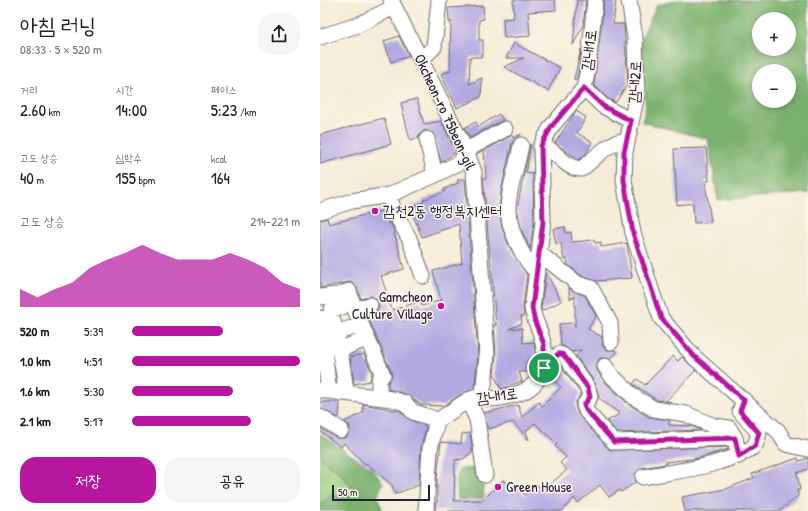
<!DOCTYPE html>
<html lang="ko">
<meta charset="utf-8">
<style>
body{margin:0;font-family:"Patrick Hand","Poor Story",sans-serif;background:#f6f6f6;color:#202124;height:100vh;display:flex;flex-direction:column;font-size:15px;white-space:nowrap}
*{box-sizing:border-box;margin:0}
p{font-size:13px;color:#757577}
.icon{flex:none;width:22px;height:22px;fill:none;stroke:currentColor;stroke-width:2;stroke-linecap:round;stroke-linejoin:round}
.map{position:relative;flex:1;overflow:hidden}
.side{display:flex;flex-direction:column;background:#fff;width:320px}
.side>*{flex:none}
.buttons{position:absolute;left:432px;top:12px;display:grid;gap:8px}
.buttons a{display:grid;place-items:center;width:44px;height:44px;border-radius:50%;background:#fff;box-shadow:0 2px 6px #0003;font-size:20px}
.scale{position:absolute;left:12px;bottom:10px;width:98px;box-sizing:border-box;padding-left:4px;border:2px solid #22223b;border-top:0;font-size:11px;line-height:14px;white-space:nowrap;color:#22223b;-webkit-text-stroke:3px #fbf7ec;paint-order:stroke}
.pin{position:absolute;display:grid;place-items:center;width:34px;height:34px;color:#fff;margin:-17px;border:2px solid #fff;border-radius:50%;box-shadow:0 1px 4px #0007}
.round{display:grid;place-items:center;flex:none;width:42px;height:42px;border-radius:16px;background:#f6f6f6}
.headline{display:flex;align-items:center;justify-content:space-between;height:68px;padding:0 20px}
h1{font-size:22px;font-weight:600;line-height:30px}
.metrics{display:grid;grid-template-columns:repeat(3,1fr);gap:6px;height:68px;padding:4px 20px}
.metrics div{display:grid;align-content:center}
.metrics b{font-size:17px;font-weight:600}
.metrics small{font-size:11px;font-weight:400}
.metrics p{font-size:11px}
.chart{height:112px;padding:8px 20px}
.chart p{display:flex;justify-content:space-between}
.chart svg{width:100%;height:72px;margin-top:4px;fill:#b5179e;opacity:.7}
.cta{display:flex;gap:8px;margin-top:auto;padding:8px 20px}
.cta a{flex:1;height:46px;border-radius:16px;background:#b5179e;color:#fff;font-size:16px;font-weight:600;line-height:46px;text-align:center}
.cta a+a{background:#f6f6f6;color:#202124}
ul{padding:0 20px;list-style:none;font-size:13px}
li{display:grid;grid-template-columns:64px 48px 1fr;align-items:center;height:30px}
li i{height:10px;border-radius:5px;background:#b5179e}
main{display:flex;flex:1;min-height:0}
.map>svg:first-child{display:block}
.green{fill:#99ce7e;stroke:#5e785c}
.forest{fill:#7ab16d;stroke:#4e6a54;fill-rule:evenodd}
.building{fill:#b2a9e1}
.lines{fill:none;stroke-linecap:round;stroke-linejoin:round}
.minor-casing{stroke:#6c6971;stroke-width:17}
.minor{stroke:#fff;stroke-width:15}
.route-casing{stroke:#fff;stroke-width:8}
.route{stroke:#b5179e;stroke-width:5}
.poi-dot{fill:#b5179e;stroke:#fbf7ec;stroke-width:1.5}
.labels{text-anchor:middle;stroke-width:3;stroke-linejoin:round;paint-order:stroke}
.street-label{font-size:15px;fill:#22223b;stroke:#fbf7ec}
.poi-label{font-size:15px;fill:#22223b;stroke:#fbf7ec;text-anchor:start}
</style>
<main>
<section class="side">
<div class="headline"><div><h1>아침 러닝</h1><p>08:33 · 5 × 520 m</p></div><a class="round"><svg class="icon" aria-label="share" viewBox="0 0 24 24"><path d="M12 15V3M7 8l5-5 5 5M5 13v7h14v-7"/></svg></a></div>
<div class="metrics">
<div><p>거리</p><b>2.60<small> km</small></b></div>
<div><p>시간</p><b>14:00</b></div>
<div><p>페이스</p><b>5:23<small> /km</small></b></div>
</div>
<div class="metrics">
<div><p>고도 상승</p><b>40<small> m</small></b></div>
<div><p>심박수</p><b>155<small> bpm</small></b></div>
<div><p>kcal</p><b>164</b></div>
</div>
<div class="chart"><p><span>고도 상승</span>214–221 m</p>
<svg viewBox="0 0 160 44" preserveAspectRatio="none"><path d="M0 44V33L10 38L20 33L30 29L40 20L50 15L60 11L70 6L80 11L90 15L100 15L110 15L120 11L130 15L140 20L150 29L160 33V44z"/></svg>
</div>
<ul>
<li><b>520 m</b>5:39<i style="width:54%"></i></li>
<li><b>1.0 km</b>4:51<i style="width:100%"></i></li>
<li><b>1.6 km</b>5:30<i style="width:60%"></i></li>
<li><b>2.1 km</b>5:17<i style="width:71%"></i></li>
</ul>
<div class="cta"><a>저장</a><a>공유</a></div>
</section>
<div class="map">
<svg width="488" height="511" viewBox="0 0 488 511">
<rect width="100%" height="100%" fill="#fbf7ec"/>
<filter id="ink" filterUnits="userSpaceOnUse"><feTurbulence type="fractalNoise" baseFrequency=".025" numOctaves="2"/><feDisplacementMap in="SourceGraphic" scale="8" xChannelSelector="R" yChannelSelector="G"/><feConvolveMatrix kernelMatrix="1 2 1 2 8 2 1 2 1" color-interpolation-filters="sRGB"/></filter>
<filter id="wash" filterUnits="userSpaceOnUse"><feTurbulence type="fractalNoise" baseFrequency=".012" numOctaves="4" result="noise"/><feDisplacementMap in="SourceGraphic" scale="16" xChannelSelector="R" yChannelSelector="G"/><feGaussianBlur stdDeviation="0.9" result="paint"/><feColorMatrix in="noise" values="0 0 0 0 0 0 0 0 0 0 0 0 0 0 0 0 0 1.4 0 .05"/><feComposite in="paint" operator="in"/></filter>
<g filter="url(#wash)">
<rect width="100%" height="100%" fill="#f4ecd6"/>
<path class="green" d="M0,458L21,474L37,493L22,498L11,494L0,505Z"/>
<path class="forest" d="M358,0H488V193L398,200L388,139L322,122L326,106L318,45L337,5ZM439,19H469V49H439ZM439,71H469V101H439Z
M0,434L52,469L63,483L57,497L63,511H0V505L11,494L22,498L37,493L21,474L0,458Z
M162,468L164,498L138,500L137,480L139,469Z"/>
<g id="blocks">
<path class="building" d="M193,0H235L236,10L208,12L210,36L184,38L183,19L194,18Z
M257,0H266L263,26L253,45Z
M284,0H296L293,24H304V26L308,83L296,102L288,99L274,85Z
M163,6L164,19L159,20V40H163V56L160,54L162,57H150L149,84L162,78L161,97L137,108L121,74L130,71L131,21L129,22L128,8Z
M79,36L89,56L71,62L64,41Z
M194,43L240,68L228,91L184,67L204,58H186Z
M261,49L259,68L257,80L254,79Z
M97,99L104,124L121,121L136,152L121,162L113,133L105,130L101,133L98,138L90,140L81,103Z
M256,111L266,117L257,133L272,142L266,154L259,160L235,143Z
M179,114L183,120L150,138L144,128L156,122L158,127Z
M64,118L71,144L0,164V135Z
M201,134L192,143L181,192L179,210L182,227L189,246L207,275L203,307L204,316H201L202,323L189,329L202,328L203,343L214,342L215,360L212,372H199L202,381L181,389L174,374L176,354L174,325H176L163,178H166L164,151L192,135L193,138Z
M210,144L211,145L206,173L213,174L214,222L210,249L202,231L197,209Z
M386,148L389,181H385L391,222L374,223L373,203L357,205L354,149Z
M138,179H145L158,355L155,383L154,389L143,393L123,406L101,405L88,395L68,389V383L72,376L71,371L47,315L57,311L59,306L56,299L51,296L41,299L37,288L30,282L0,288V220L7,218L9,224L64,210L68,223H70L73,228L84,269L61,276L71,307L73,310L100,301L102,306L121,300L113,271L142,263L139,224L102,237L90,208L104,202L103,200L125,191L124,189L138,183Z
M245,227L246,233L251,232L252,242L274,240L275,243L281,242V247L307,243L312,278L276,281L262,276L248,265L247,259L244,260L241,243L236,244L233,229Z
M226,272L241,301L222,311L221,308Z
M249,288L265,296L276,316L268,329L282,337L283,347L287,350H295L297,353L290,358H280L277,362V371L285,382L308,404L329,417L349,420V425L372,426L381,430L298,433L287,421L300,414L279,398L275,383L256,356L261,350L252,352L241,345L239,324L253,323L255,328V296L250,299Z
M44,354L52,373L50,381L34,384L30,357Z
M353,356L358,361L362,357L376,370L346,401L351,402L337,400L313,384L317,379L325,385Z
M243,370L260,392V395L255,404L258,414L290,450L408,447V449L379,458L346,462V464L321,468L315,474L316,482L301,492L300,490L289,497L280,485L258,503L254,498L242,511H115L116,502H117V478L121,442L141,444L142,434L150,433L153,451L143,459L135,460L134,501L163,500L183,480L193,489L196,487L205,495L216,484L223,490L247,470L240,463L246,457L235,446L237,444L215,423L206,431L209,440L193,422L168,429L164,413L198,405L202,417L219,402L222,406L241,387L233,380Z
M0,402H20L19,418L0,408Z
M43,404L80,411L90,420L106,426L101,447L99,485L75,494L72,485L46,463L45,464L24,443L21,447L0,431V428L17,438H26L30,430L29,425L24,422L43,413Z
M478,458L479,461L488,458V469L477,473L480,490H477L478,496L460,511H365L362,497L406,489L434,478L432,474Z"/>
</g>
</g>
<g filter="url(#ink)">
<use href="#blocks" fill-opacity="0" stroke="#6c6971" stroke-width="1"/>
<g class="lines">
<g class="minor-casing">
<path id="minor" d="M71,0L147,153L154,172L167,355L164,385L161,396
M309,0L315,38L317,94L305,152L304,180L313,233L332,292L341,318L374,357L458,431L466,444L488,449
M0,37L38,25L74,7
M101,60L114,47L119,0
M264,88L283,106L311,121
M107,139L115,175
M201,145C198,165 188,189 188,209C188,227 203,260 217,272
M221,146C237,149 244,169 261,169C274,160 290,139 307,141
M69,195L74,211L89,238L103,276
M0,211L32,201L69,195L115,175L139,163L152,147L185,129
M219,253L258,284L271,288L290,323L291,342
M18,295L22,307L12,309L11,312C17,339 24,366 26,393
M0,297L18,295L29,291L35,310
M50,305L35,310L63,375L59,379V397
M0,318L9,391
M15,333L41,325
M18,350L47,339
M285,366L291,375L314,397L334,409L366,414L394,426L409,428L415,438L419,456
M224,368L228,367L239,354L242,355L246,358L268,388L270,397L264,405L266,411L294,442L415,438
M0,390L72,399L85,403L93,412L112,418L116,423
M148,400L157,419L165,475
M0,417L21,430
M323,477C361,470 402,467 435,446L439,433L420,411L424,400
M106,511L110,448L117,421L148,400L161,396C172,401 182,398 194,395C218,389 229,368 223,343C221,331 214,321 212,308L223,222L221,146L231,127L264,88L268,69L275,0"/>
</g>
<use href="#minor" class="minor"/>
</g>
</g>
<g class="lines" filter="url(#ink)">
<g class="route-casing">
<path id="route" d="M264,88L283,106L311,121L304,152V180L313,233L341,318L374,356L424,400L420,411L439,433L435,446L419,456L415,438L294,442L266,410L264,405L270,397L268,388L246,358L242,354H238L228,367L224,368V344L215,322L212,308L223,222L221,146L231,127Z"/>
</g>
<use href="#route" class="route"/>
</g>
<g class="poi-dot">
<circle cx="55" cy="211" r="4"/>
<circle cx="121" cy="306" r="4"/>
<circle cx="178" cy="487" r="4"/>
</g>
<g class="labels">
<g class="street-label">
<text transform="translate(269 50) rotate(-83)" y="5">감내1로</text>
<text transform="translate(315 82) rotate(-87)" y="5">감내2로</text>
<text transform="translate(125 112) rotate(65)" y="5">Okcheon-ro 75beon-gil</text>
<text transform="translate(177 396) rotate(-8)" y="5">감내1로</text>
</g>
<g class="poi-label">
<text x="63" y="216">감천2동 행정복지센터</text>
<text x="113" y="302" text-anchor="end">Gamcheon<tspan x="113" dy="17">Culture Village</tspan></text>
<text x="186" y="492">Green House</text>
</g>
</g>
</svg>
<div class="buttons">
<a>+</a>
<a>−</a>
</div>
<div class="scale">50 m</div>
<div class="pin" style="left:224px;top:368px;background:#1e9e55"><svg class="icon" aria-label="arrive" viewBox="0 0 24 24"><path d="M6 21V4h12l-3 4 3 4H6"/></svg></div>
</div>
</main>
